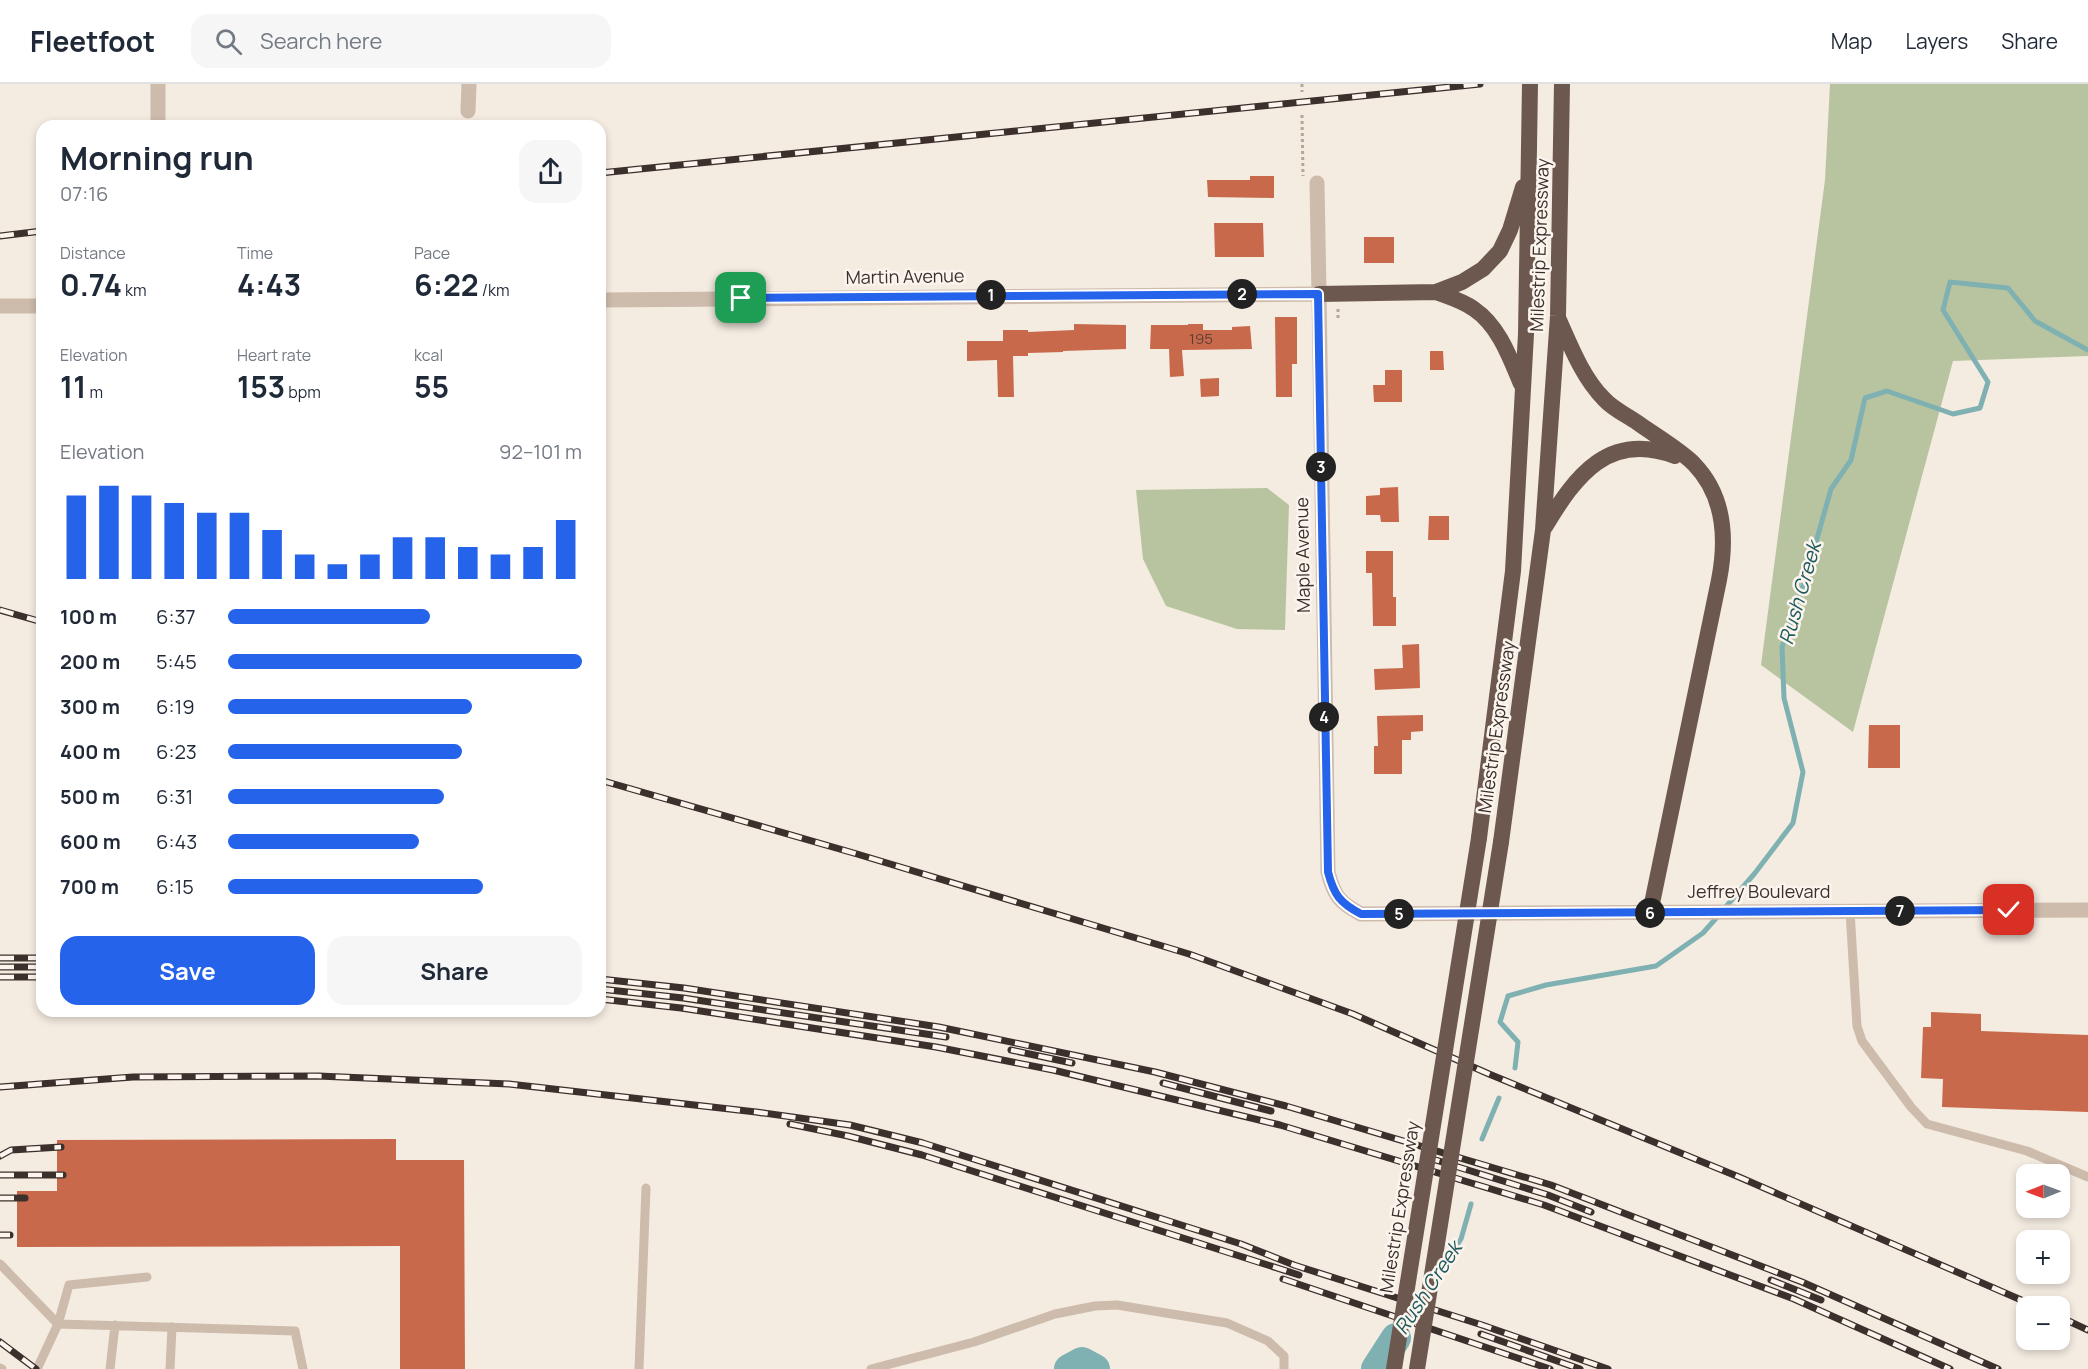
<!DOCTYPE html>
<meta charset="utf-8">
<style>
body{margin:0;font-family:Manrope,sans-serif;background:#f6f6f7;color:#1f2937;height:100vh;display:flex;flex-direction:column;font-size:22px;white-space:nowrap}
*{box-sizing:border-box;margin:0}
p{font-size:20px;color:#747a83}
.icon{flex:none;width:33px;height:33px;fill:none;stroke:currentColor;stroke-width:2;stroke-linecap:round;stroke-linejoin:round}
.map{position:relative;flex:1;overflow:hidden}
.sheet{position:absolute;left:36px;top:36px;width:570px;height:897px;display:flex;flex-direction:column;background:#fff;border-radius:18px;box-shadow:0 3px 9px #0003}
.sheet>*{flex:none}
.needle{width:39px;rotate:269deg}
.controls{position:absolute;left:2016px;top:1080px;display:grid;gap:12px}
.controls a{display:grid;place-items:center;width:54px;height:54px;border-radius:12px;background:#fff;box-shadow:0 3px 9px #0003;font-size:30px}
.pin{position:absolute;display:grid;place-items:center;width:51px;height:51px;color:#fff;margin:-26px;border-radius:12px;box-shadow:0 3px 9px #0006}
.km{position:absolute;width:30px;height:30px;margin:-15px;border-radius:50%;background:#222;color:#fff;font-size:16px;line-height:30px;text-align:center}
.round{display:grid;place-items:center;flex:none;width:63px;height:63px;border-radius:18px;background:#f6f6f7}
.overview{display:flex;align-items:center;justify-content:space-between;height:102px;padding:0 24px}
h1{font-size:33px;font-weight:700;line-height:45px}
.figures{display:grid;grid-template-columns:repeat(3,1fr);gap:9px;height:102px;padding:6px 24px}
.figures div{display:grid;align-content:center}
.figures b{font-size:30px;font-weight:700}
.figures small{font-size:16px;font-weight:400}
.figures p{font-size:16px}
.chart{height:168px;padding:12px 24px}
.chart p{display:flex;justify-content:space-between}
.chart svg{width:100%;height:108px;margin-top:6px;stroke:#2563eb;stroke-width:6}
.button{display:flex;gap:12px;margin-top:auto;padding:12px 24px}
.button a{flex:1;height:69px;border-radius:18px;background:#2563eb;color:#fff;font-size:24px;font-weight:700;line-height:69px;text-align:center}
.button a+a{background:#f6f6f7;color:#1f2937}
ul{padding:0 24px;list-style:none;font-size:20px}
li{display:grid;grid-template-columns:96px 72px 1fr;align-items:center;height:45px}
li i{height:15px;border-radius:8px;background:#2563eb}
header{display:flex;align-items:center;gap:36px;box-sizing:border-box;height:84px;padding:0 30px;background:#fff;border-bottom:2px solid #e0e1e3}
header strong{font-size:28px}
nav{display:flex;gap:33px;margin-inline-start:auto;font-size:21px}
.search{width:420px;height:54px;background:#f6f6f7;display:flex;align-items:center;gap:15px;box-sizing:border-box;padding:0 21px;border-radius:18px;color:#747a83;font-size:22px}
.map>svg:first-child{display:block}
.green{fill:#b8c4a0}
.lines{fill:none;stroke-linecap:round;stroke-linejoin:round}
.stream{stroke:#7fb0b2;stroke-width:5}
.river{stroke:#7fb0b2;stroke-width:30}
.building{fill:#c8694b}
.path{stroke:#b9a596;stroke-width:3;stroke-dasharray:3 3;stroke-linecap:butt}
.service{stroke:#cdbbac;stroke-width:9}
.minor{stroke:#cdbbac;stroke-width:15}
.tertiary{stroke:#cdbbac;stroke-width:15}
.trunk{stroke:#6c584f;stroke-width:16}
.rail-casing{stroke:#3b302b;stroke-width:7}
.rail{stroke:#fbf5ee;stroke-width:4.5;stroke-dasharray:14;stroke-linecap:butt}
.trunk-bridge{stroke:#6c584f;stroke-width:16}
.route-casing{stroke:#fff;stroke-width:12}
.route{stroke:#2563eb;stroke-width:8}
.labels{text-anchor:middle;stroke-width:5;stroke-linejoin:round;paint-order:stroke}
.number-label{font-size:15px;fill:#5e3e33}
.street-label{font-size:18px;fill:#3b302b;stroke:#fbf5ee}
.water-label{font-size:20px;font-style:italic;fill:#1f5a5e;stroke:#fbf5ee}
</style>
<header>
<strong>Fleetfoot</strong>
<div class="search"><svg class="icon" aria-label="search" viewBox="0 0 24 24"><circle cx="10" cy="10" r="6"/><path d="M15 15l6 6"/></svg>Search here</div>
<nav><a>Map</a><a>Layers</a><a>Share</a></nav>
</header>
<div class="map">
<svg width="2088" height="1285" viewBox="0 0 2088 1285">
<rect width="100%" height="100%" fill="#f4ebe1"/>
<path class="green" d="M1830,0H2088V272L1953,277L1853,648L1761,581L1825,96Z
M1267,404L1289,421L1285,546L1237,545L1166,522L1143,475L1136,406Z"/>
<g class="lines">
<path class="stream" d="M1724,825L1755,789L1793,739L1803,688L1784,614L1782,563L1807,490L1831,405L1851,376L1865,314L1887,307L1953,330L1980,324L1988,298L1943,226L1950,198L2008,204L2035,237L2088,266
M1515,984L1518,958L1500,938L1508,912L1546,901L1656,882L1703,849L1718,832
M1482,1055L1499,1014
M1438,1190L1461,1155L1471,1120
M1407,1238L1422,1216"/>
<path class="river" d="M1069,1285L1082,1278L1095,1285
M1376,1285L1396,1254"/>
</g>
<path class="building" d="M1250,92H1274V114L1208,113L1207,96H1250Z
M1214,139H1263L1264,173H1215Z
M1364,153H1394V179H1364Z
M1275,233H1297V280H1292V313H1276Z
M1074,240L1126,241V265L1063,267V268L1028,269V272H1013L1014,313H998L997,276L967,277V257H1003V246H1028V248L1074,246Z
M1188,240H1203V246H1232V243L1250,242L1252,265L1182,266L1184,292L1170,293L1169,265H1150L1151,241H1188Z
M1430,267H1443L1444,286H1430Z
M1385,286H1402V318H1374L1373,301H1385Z
M1219,294V312L1201,313L1200,295Z
M1398,403L1399,438H1381L1380,431H1366V412L1380,411V404Z
M1429,432H1449V456H1428Z
M1366,467H1393V513H1396V542H1373L1372,489H1366Z
M1419,560L1420,604L1375,606L1374,585L1403,584L1402,561Z
M1423,631V647L1411,648V656H1402V690H1374V662H1378L1377,632Z
M1869,641H1900V684H1868Z
M1931,928L1981,930V947L2088,951V1028L1942,1023L1943,995L1921,994L1923,943H1931Z
M396,1055V1076H464L465,1285H400V1162L17,1163V1107H57V1056Z"/>
<g class="lines">
<path class="path" d="M1302,0V8
M1302,31L1303,92
M1338,225V235"/>
<path class="service" d="M1850,827L1857,942L1862,957L1911,1023L1927,1040L2027,1067L2088,1093
M0,1180L58,1240L69,1201L147,1193
M0,1284L2,1285
M37,1285L58,1240L295,1247L303,1285
M110,1285L115,1241
M170,1285L172,1243
M639,1285L646,1104
M871,1285L974,1258L1055,1230L1095,1222L1117,1221L1227,1239L1268,1257L1284,1272V1285"/>
<path class="minor" d="M158,0V42
M468,27L469,0
M1317,99L1319,210"/>
<path class="tertiary" d="M600,216L1319,210L1328,788C1334,812 1340,819 1361,830L2088,826
M0,222H42"/>
<path class="trunk" d="M1436,208C1449,213 1463,217 1474,225C1499,242 1510,274 1521,300
M1319,210L1436,208L1462,198L1483,185L1500,167L1510,146L1523,103
M1559,236C1571,263 1583,294 1604,315C1614,326 1627,331 1638,339C1653,350 1682,367 1694,380C1725,412 1727,455 1719,496L1650,829
M1545,443C1576,391 1609,347 1675,372
M1479,754L1513,487L1526,250L1530,0
M1501,758L1543,446L1558,232L1562,0"/>
<g class="rail-casing">
<path id="rail" d="M600,89L1480,0
M0,152L42,147
M0,526L42,538
M600,696L857,770L1189,870L1353,930L1489,990L1739,1093L2035,1222
M0,874H42
M0,883H42
M0,893H42
M600,895L684,904L939,943L1155,988L1286,1022L1551,1101L1802,1198L1998,1285
M600,905L683,914L946,953
M600,915L681,924L936,963L1053,986L1280,1041L1544,1121L1794,1215L1950,1285
M1011,966L1072,979
M1163,999L1271,1027
M0,1003L133,993L318,992L509,1000L756,1028L850,1041L923,1059L1241,1160L1294,1181L1482,1241L1608,1285
M790,1040L848,1052L922,1071L1299,1191
M0,1072L11,1066L61,1063
M1426,1073L1548,1111L1591,1128
M0,1091H63
M0,1114H25
M0,1151H10
M1283,1195L1550,1285
M1771,1196L1821,1216
M2060,1233L2088,1246
M1481,1250L1580,1285
M0,1258L36,1285"/>
</g>
<use href="#rail" class="rail"/>
<path class="trunk-bridge" d="M1394,1285L1479,754
M1417,1285L1501,758"/>
</g>
<g class="lines">
<g class="route-casing">
<path id="route" d="M741,214L1318,210L1328,788C1334,811 1340,819 1361,830L2009,826"/>
</g>
<use href="#route" class="route"/>
</g>
<g class="labels">
<g class="number-label">
<text x="1201" y="260">195</text>
</g>
<g class="street-label">
<text transform="translate(1540 161) rotate(-88)" y="6">Milestrip Expressway</text>
<text transform="translate(905 193) rotate(-1)" y="6">Martin Avenue</text>
<text transform="translate(1303 471) rotate(-91)" y="6">Maple Avenue</text>
<text transform="translate(1497 643) rotate(-82)" y="6">Milestrip Expressway</text>
<text x="1759" y="814">Jeffrey Boulevard</text>
<text transform="translate(1400 1123) rotate(-81)" y="6">Milestrip Expressway</text>
</g>
<g class="water-label">
<text transform="translate(1800 509) rotate(-74)" y="7">Rush Creek</text>
<text transform="translate(1428 1204) rotate(-57)" y="7">Rush Creek</text>
</g>
</g>
</svg>
<div class="controls">
<a><svg class="needle" viewBox="-14 -14 28 28"><path d="M0-13l5 13h-10z" fill="#e53935"/><path d="M0 13l5-13h-10z" fill="#747a83"/></svg></a>
<a>+</a>
<a>−</a>
</div>
<div class="pin" style="left:741px;top:214px;background:#1e9e55"><svg class="icon" aria-label="arrive" viewBox="0 0 24 24"><path d="M6 21V4h12l-3 4 3 4H6"/></svg></div>
<div class="pin" style="left:2009px;top:826px;background:#d93025"><svg class="icon" aria-label="check" viewBox="0 0 24 24"><path d="M5 12l5 5 9-10"/></svg></div>
<b class="km" style="left:991px;top:211px">1</b>
<b class="km" style="left:1242px;top:210px">2</b>
<b class="km" style="left:1321px;top:383px">3</b>
<b class="km" style="left:1324px;top:633px">4</b>
<b class="km" style="left:1399px;top:830px">5</b>
<b class="km" style="left:1650px;top:829px">6</b>
<b class="km" style="left:1900px;top:827px">7</b>
<section class="sheet">
<div class="overview"><div><h1>Morning run</h1><p>07:16</p></div><a class="round"><svg class="icon" aria-label="share" viewBox="0 0 24 24"><path d="M12 15V3M7 8l5-5 5 5M5 13v7h14v-7"/></svg></a></div>
<div class="figures">
<div><p>Distance</p><b>0.74<small> km</small></b></div>
<div><p>Time</p><b>4:43</b></div>
<div><p>Pace</p><b>6:22<small> /km</small></b></div>
</div>
<div class="figures">
<div><p>Elevation</p><b>11<small> m</small></b></div>
<div><p>Heart rate</p><b>153<small> bpm</small></b></div>
<div><p>kcal</p><b>55</b></div>
</div>
<div class="chart"><p><span>Elevation</span>92–101 m</p>
<svg viewBox="0 0 160 44" preserveAspectRatio="none"><path d="M5 44V10M15 44V6M25 44V10M35 44V13M45 44V17M55 44V17M65 44V24M75 44V34M85 44V38M95 44V34M105 44V27M115 44V27M125 44V31M135 44V34M145 44V31M155 44V20"/></svg>
</div>
<ul>
<li><b>100 m</b>6:37<i style="width:57%"></i></li>
<li><b>200 m</b>5:45<i style="width:100%"></i></li>
<li><b>300 m</b>6:19<i style="width:69%"></i></li>
<li><b>400 m</b>6:23<i style="width:66%"></i></li>
<li><b>500 m</b>6:31<i style="width:61%"></i></li>
<li><b>600 m</b>6:43<i style="width:54%"></i></li>
<li><b>700 m</b>6:15<i style="width:72%"></i></li>
</ul>
<div class="button"><a>Save</a><a>Share</a></div>
</section>
</div>
